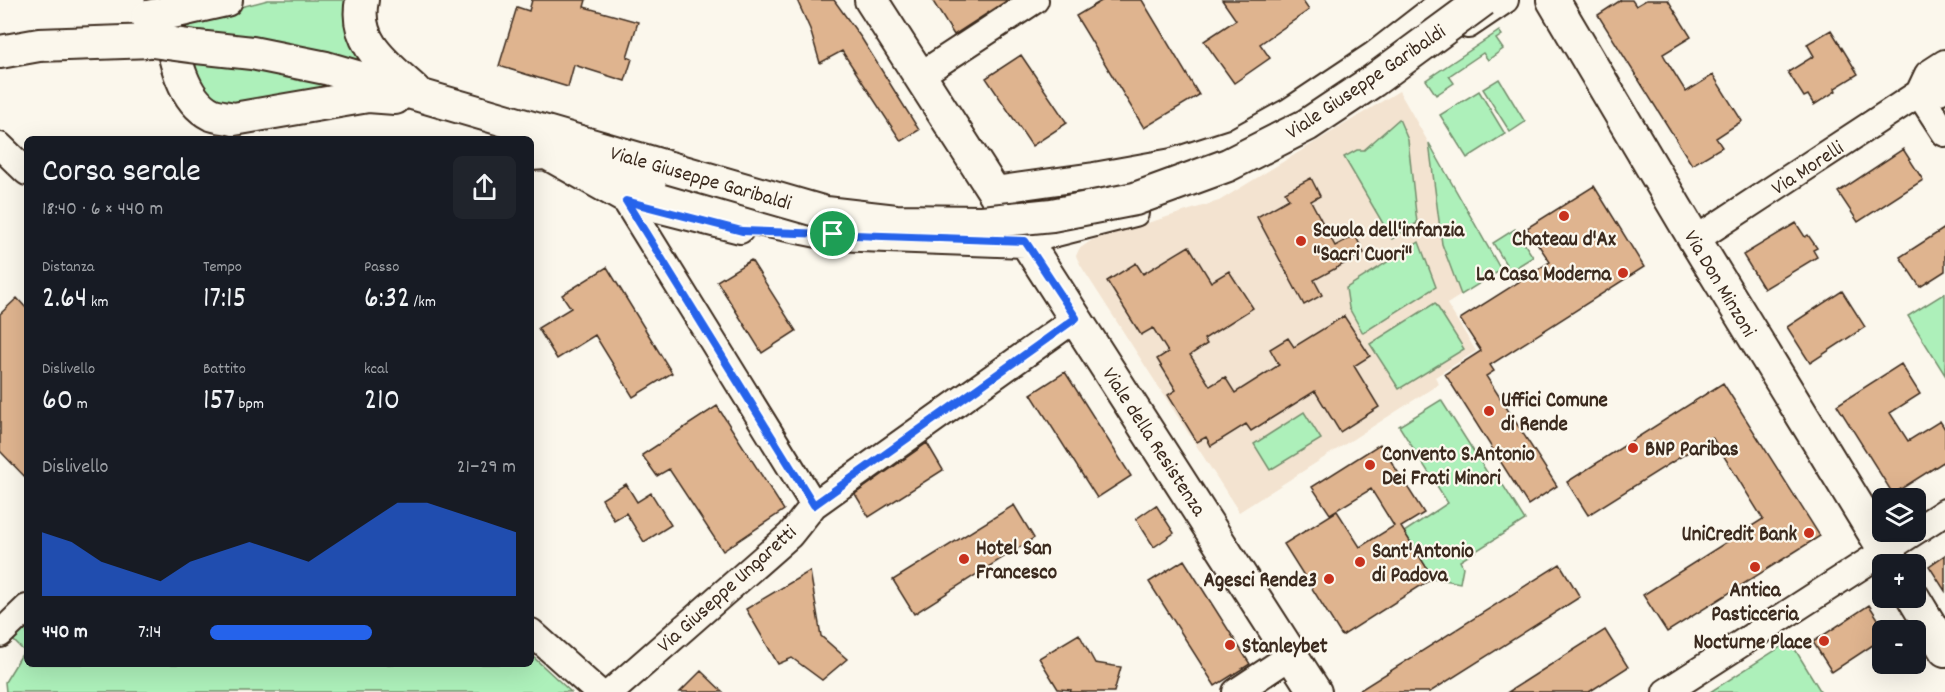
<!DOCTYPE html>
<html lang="it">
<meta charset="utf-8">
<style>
body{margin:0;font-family:Dekko,sans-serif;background:#20242c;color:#f1f3f6;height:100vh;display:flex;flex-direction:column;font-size:22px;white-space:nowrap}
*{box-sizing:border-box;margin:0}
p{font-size:20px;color:#9ea1a6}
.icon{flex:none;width:33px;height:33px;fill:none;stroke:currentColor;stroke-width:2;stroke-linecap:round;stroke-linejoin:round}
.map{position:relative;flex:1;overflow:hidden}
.panel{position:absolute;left:24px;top:136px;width:510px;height:531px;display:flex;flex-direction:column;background:#171b24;border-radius:9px;box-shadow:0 6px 24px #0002}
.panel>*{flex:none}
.tools{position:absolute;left:1872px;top:488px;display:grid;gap:12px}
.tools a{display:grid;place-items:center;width:54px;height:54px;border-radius:9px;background:#171b24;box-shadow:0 6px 24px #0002;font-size:30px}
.pin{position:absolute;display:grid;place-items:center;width:51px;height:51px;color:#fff;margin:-26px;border:3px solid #fff;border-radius:50%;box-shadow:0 2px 6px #0007}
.round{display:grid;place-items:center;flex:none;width:63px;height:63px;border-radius:9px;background:#20242c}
.overview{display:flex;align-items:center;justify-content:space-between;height:102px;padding:0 18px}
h1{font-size:33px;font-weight:600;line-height:45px}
.stats{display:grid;grid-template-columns:repeat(3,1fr);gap:9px;height:102px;padding:6px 18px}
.stats div{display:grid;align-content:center}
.stats b{font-size:30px;font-weight:600}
.stats small{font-size:16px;font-weight:400}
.stats p{font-size:16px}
.chart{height:168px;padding:12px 18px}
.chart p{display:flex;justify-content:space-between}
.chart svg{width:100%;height:108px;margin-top:6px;fill:#2563eb;opacity:.7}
ul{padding:0 18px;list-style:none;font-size:20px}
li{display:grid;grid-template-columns:96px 72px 1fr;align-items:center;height:45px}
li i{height:15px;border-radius:8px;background:#2563eb}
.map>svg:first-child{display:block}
.built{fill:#f3e3d0}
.green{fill:#adf0ba;stroke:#748d6c;stroke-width:1.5}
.building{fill:#dfb48f;stroke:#3b2a1e;stroke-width:1.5}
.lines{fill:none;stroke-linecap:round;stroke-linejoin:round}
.minor-casing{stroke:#3b2a1e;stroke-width:30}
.major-casing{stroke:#3b2a1e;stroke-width:36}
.minor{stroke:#fbf7ec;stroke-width:26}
.major{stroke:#fbf7ec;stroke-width:32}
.major-bridge-casing{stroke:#3b2a1e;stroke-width:36;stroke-linecap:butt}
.major-bridge{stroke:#fbf7ec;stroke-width:32}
.route-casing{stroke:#fff;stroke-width:12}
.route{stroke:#2563eb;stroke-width:8}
.poi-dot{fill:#c8321e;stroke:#fbf7ec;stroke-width:2}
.labels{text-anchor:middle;stroke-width:4.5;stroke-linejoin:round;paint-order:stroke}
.street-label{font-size:21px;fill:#3b2a1e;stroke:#fbf7ec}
.poi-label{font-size:21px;font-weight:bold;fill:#3b2a1e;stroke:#fbf7ec;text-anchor:start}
</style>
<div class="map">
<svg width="1945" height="692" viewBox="0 0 1945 692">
<rect width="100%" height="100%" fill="#fbf7ec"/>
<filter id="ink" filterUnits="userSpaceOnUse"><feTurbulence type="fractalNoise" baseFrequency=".0167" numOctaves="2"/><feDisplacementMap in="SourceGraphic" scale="12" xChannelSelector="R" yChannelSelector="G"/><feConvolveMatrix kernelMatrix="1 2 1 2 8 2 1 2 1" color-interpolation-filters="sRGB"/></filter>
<g filter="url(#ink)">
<path class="built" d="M1399,91L1501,270L1447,304L1476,351L1435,377L1439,384L1239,512L1081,266L1076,256L1079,249L1092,240L1219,201Z"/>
<path class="green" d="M268,0H357L370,65L149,31Z
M1499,31L1502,35L1496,39L1503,49L1488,60L1483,53L1449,76L1454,83L1436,95L1426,80Z
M186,60L262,69L355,89L210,106Z
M1499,79L1525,122L1510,132L1483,89Z
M1479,91L1505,134L1467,158L1440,115Z
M1399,119L1408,140L1417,223L1392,239L1344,157L1357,150H1364Z
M1429,143L1501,270L1461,295L1442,244Z
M1515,229L1533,257L1510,271L1493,243Z
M1419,242L1436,287L1363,333L1349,308L1346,288Z
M1945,293V375L1908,316Z
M1435,303L1464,349L1399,389L1370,344Z
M1441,400L1490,477L1496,474L1525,520L1460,561L1463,567L1460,583L1433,578L1404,532L1448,503L1399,426Z
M1304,412L1321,439L1270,470L1254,444Z
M27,623V664H531V655L571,692H6L5,682L24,651L11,638Z
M1790,641L1821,692H1710Z"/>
<path class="building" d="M532,0H586L584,7L638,22L627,57L632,59L625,81L574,65L568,87L499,66L517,7L529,11Z
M797,0H834L862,39L919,130L901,141L842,51L820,63L810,29Z
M932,0H1008L954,35Z
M1103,0H1142L1199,95L1144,128L1076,16Z
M1222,0H1302L1309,10L1260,44L1270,58L1234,83L1204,41L1236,20Z
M1621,0H1632L1636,6L1646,0H1668L1691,37L1663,54L1668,63L1686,92L1713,75L1742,121L1716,138L1722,147L1692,165L1598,15Z
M1831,30L1858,74L1835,88L1836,91L1814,105L1808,95L1804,97L1788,72L1814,56L1807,44Z
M1021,55L1067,123L1032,146L986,78Z
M1903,149L1923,180L1858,222L1838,192Z
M1311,178L1320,196L1311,201L1335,246L1355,235L1364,253L1314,280L1322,295L1304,305L1257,217L1289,199L1285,192Z
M1594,186L1644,267L1490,365L1494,371L1486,376L1557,486L1528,505L1445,374L1481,351L1460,319L1550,262L1527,228Z
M1796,223L1805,237L1808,235L1817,248L1813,250L1817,257L1764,289L1743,255Z
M1945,228V271L1920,287L1900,257Z
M1189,246L1211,282L1229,271L1253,308L1204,339L1207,344L1190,355L1210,386L1225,377L1235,393L1279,365L1270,349L1288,338L1294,347L1344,316L1370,356L1354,366L1379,407L1340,432L1315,391L1251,431L1246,424L1211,446L1206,437L1197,442L1168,395L1176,390L1157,359L1168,352L1153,328L1141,335L1107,281L1136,263L1143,274Z
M751,260L796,331L762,353L717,281Z
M607,267L672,373L633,397L595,335L557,359L538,328L571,308L562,295Z
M1842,291L1865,327L1810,363L1787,327Z
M17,298L27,309V479L0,451V314Z
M1901,364L1920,394L1890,413L1908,441L1940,421L1945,429V461L1893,494L1837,405Z
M1065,372L1131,476L1097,498L1031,394Z
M1723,383L1820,536L1667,632L1643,595L1763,519L1712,437L1588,515L1567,482Z
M717,406L784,510L723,551L669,469L657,476L642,455Z
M927,443L943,470L869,517L855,494Z
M1380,444L1424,513L1401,527L1433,578L1342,636L1284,544L1337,511L1360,547L1394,526L1371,489L1330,514L1312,487Z
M626,484L637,502L651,493L671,525L644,542L626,513L614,520L602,499Z
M1014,505L1034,538L914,614L893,580Z
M1156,505L1174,533L1154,547L1136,519Z
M1945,555V591L1929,566Z
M1184,560L1250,664L1215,686L1149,582Z
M1560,564L1580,597L1430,692H1357Z
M810,571L821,636L847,659L822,680L792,658L778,664L746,609Z
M1869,605L1882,625V639L1832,672L1813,642Z
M1605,630L1628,667L1589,692H1508Z
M1079,634L1095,663L1121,667L1114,692H1070L1071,690L1058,689L1039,658Z
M701,671L723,692H680Z"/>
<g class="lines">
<g class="minor-casing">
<path id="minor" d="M1468,25L1505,0
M919,76L1035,0
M1919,93L1945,133
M1919,93L1928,74L1945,63
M0,146L27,172
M531,157L546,156L626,201L740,230
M994,190L1094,176L1172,162L1234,142L1290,111L1374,55L1445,0
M626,201L814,505
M1695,240L1919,93L1939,91L1945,88
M1025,241L1135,213
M531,632L598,692
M0,634L27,608
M611,692L790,535L814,505L1076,318
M1236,692L1292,655
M1666,692L1945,512"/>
</g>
<g class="major-casing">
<path id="major" d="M362,0C353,43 387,65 415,91
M871,0L1315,692
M1553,0L1695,240L1893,564
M186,9L226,0
M167,19C173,49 180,99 211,114C218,117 227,117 234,119L368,96L395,98
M197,47L252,53L326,68L670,168
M0,52L39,45L152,41
M586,153L624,178L733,214L833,234L1025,241
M1913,597L1945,650"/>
</g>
<use href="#minor" class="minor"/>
<use href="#major" class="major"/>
<g class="major-bridge-casing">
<path id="major-bridge" d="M148,17L186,9
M152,41L197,47
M670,168L826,213L896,221L982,222L1052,215L1135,199L1228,165L1307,125L1373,81L1483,0"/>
</g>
<use href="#major-bridge" class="major-bridge"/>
</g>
</g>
<g class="lines" filter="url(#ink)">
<g class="route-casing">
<path id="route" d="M626,201L742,231L1025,241L1076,318L814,505Z"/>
</g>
<use href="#route" class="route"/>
</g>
<g class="poi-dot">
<circle cx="1564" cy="216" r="6"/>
<circle cx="1301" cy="241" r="6"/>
<circle cx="1623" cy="273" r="6"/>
<circle cx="1489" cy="411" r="6"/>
<circle cx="1633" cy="448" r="6"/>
<circle cx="1370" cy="465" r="6"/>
<circle cx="1809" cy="533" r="6"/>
<circle cx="964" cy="559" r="6"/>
<circle cx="1360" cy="562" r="6"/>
<circle cx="1755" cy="567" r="6"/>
<circle cx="1329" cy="579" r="6"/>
<circle cx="1824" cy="641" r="6"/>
<circle cx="1230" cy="645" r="6"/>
</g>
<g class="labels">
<g class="street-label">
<text transform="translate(1365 81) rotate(-34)" y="7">Viale Giuseppe Garibaldi</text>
<text transform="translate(1807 167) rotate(-33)" y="7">Via Morelli</text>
<text transform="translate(701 177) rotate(16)" y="7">Viale Giuseppe Garibaldi</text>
<text transform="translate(1721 283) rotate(59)" y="7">Via Don Minzoni</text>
<text transform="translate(1155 441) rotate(57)" y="7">Viale della Resistenza</text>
<text transform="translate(726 588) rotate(-42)" y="7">Via Giuseppe Ungaretti</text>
</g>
<g class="poi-label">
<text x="1313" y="236">Scuola dell'infanzia<tspan x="1313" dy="24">"Sacri Cuori"</tspan></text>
<text x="1564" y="245" text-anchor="middle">Chateau d'Ax</text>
<text x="1611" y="280" text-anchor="end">La Casa Moderna</text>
<text x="1501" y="406">Uffici Comune<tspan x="1501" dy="24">di Rende</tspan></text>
<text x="1645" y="455">BNP Paribas</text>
<text x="1382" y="460">Convento S.Antonio<tspan x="1382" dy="24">Dei Frati Minori</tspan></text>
<text x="1797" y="540" text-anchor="end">UniCredit Bank</text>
<text x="976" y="554">Hotel San<tspan x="976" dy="24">Francesco</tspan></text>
<text x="1372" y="557">Sant'Antonio<tspan x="1372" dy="24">di Padova</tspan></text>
<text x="1317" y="586" text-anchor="end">Agesci Rende3</text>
<text x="1755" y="596" text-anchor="middle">Antica<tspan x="1755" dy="24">Pasticceria</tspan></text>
<text x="1812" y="648" text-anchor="end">Nocturne Place</text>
<text x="1242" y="652">Stanleybet</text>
</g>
</g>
</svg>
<div class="tools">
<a><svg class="icon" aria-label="layers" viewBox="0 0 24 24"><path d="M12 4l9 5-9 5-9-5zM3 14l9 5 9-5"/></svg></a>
<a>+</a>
<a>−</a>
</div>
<div class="pin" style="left:833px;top:234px;background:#1e9e55"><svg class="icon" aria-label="arrive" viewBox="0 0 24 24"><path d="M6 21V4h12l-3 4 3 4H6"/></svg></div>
<section class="panel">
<div class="overview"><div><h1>Corsa serale</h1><p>18:40 · 6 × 440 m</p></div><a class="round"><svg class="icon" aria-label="share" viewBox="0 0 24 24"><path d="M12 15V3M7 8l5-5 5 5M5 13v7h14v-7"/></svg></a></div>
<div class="stats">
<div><p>Distanza</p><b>2.64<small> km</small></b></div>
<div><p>Tempo</p><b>17:15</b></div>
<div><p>Passo</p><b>6:32<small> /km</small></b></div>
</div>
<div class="stats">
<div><p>Dislivello</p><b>60<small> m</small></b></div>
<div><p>Battito</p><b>157<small> bpm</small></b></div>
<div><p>kcal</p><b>210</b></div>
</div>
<div class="chart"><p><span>Dislivello</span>21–29 m</p>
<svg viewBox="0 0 160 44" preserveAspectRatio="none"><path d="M0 44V18L10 22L20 30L30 34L40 38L50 30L60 26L70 22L80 26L90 30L100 22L110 14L120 6L130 6L140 10L150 14L160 18V44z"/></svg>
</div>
<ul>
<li><b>440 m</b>7:14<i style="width:53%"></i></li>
</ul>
</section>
</div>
